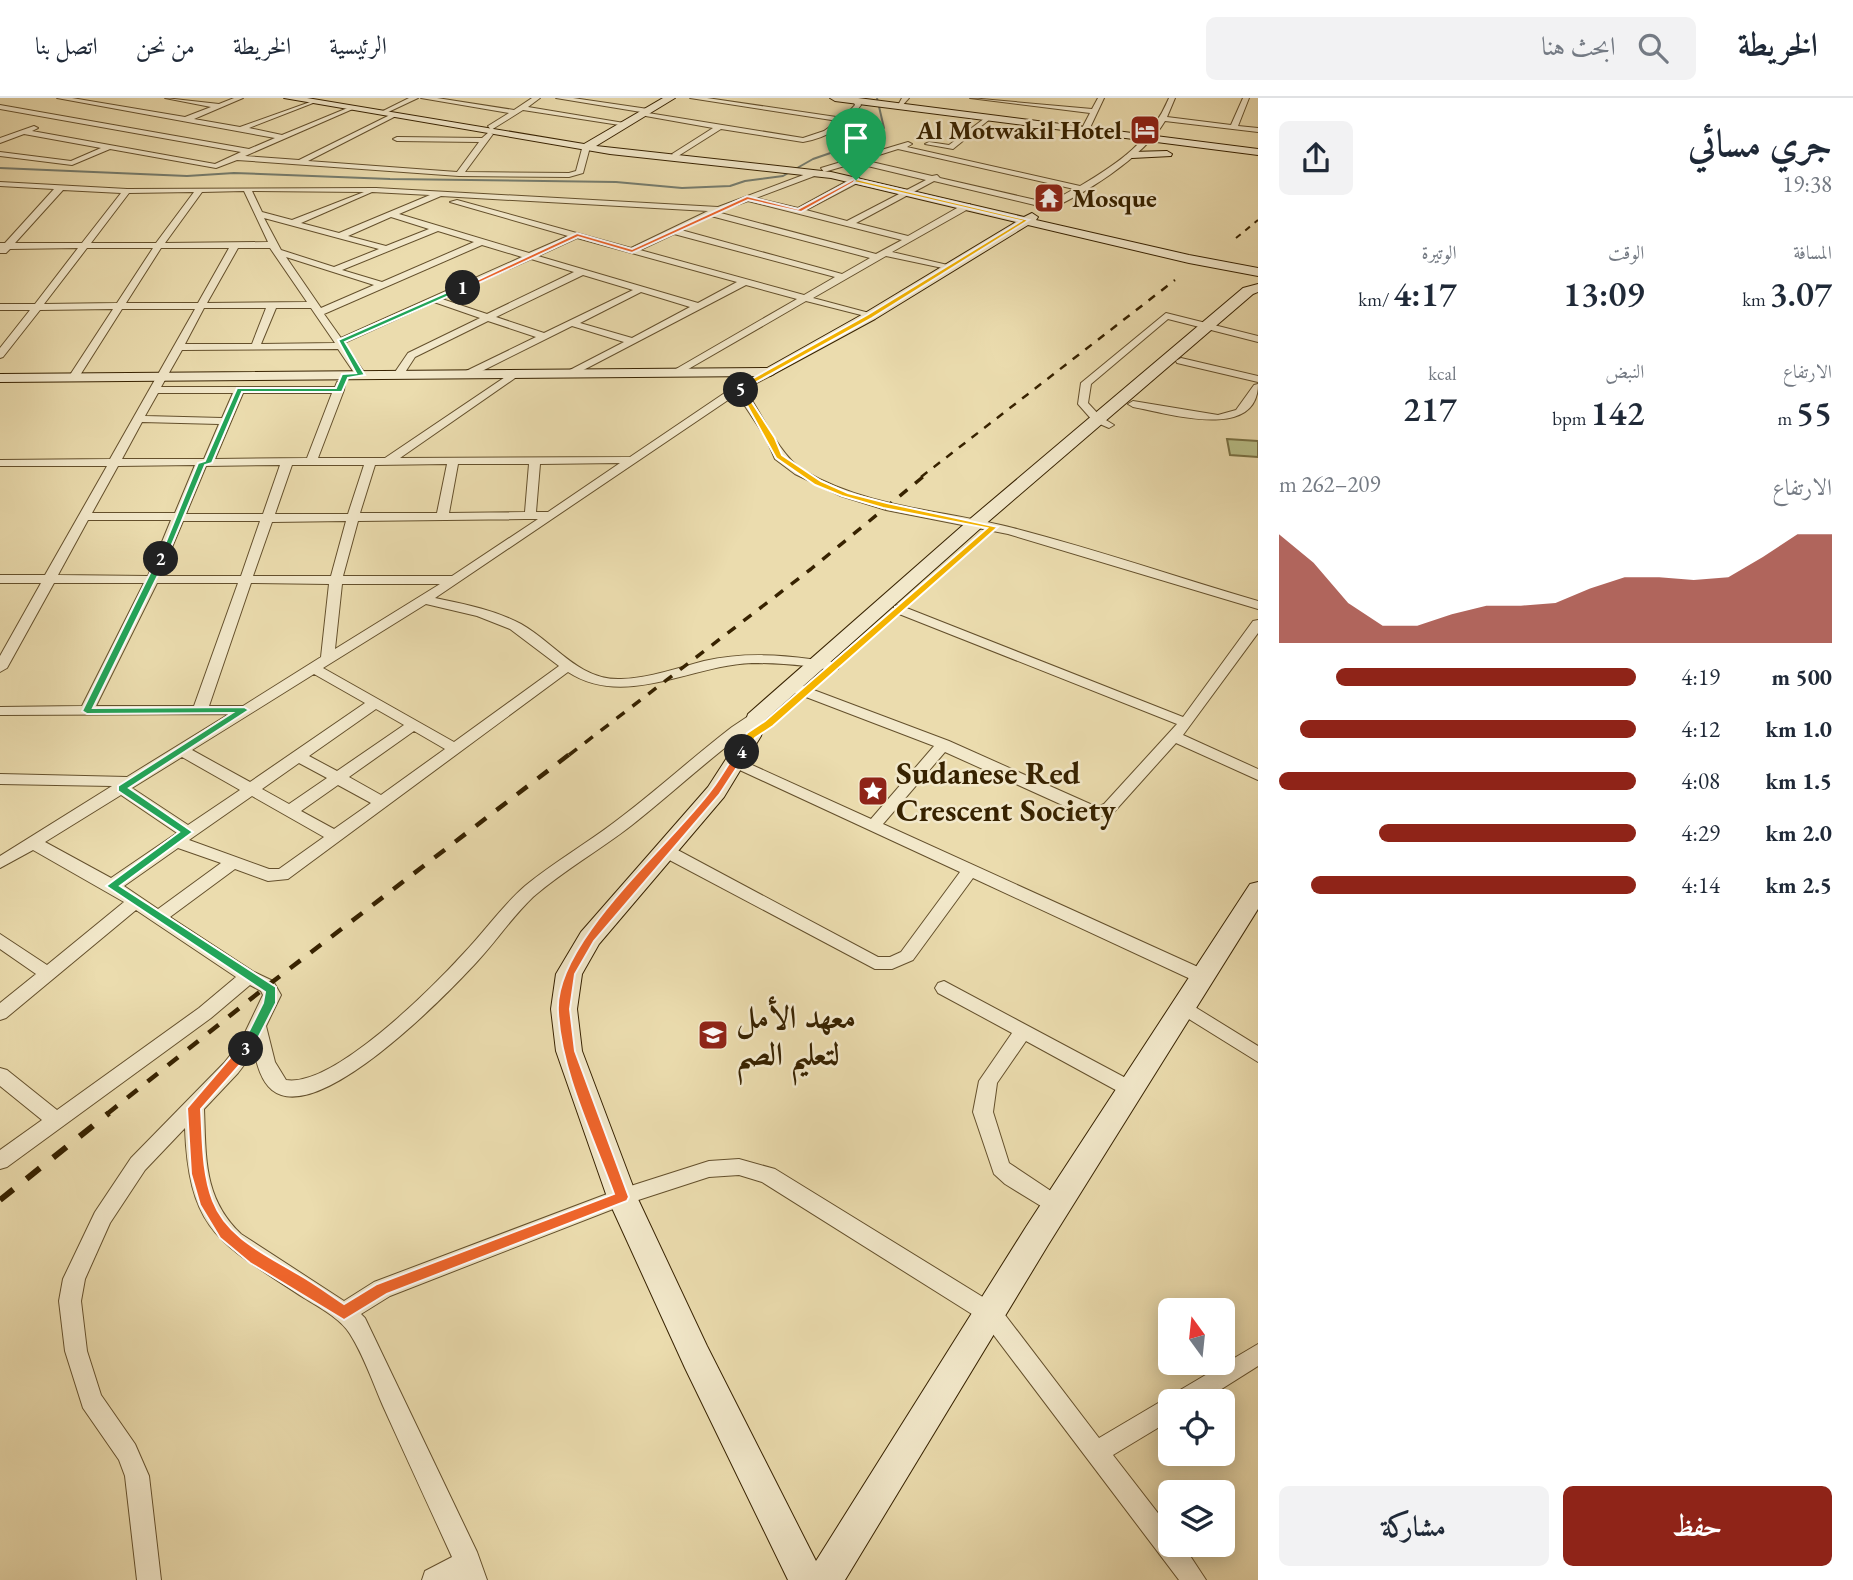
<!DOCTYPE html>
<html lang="ar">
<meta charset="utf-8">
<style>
body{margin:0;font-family:"EB Garamond",Amiri,serif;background:#f2f2f3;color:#1f2937;direction:rtl;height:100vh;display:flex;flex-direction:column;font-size:26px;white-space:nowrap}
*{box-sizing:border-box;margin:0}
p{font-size:23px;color:#747a83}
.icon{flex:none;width:38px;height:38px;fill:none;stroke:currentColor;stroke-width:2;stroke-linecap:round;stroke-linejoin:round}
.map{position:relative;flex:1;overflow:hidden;direction:ltr}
.details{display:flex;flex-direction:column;background:#fff;width:595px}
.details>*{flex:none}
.needle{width:46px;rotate:345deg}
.controls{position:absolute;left:1158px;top:1200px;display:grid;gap:14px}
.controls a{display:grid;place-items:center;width:77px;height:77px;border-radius:10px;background:#fff;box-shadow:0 4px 18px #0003;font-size:35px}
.pin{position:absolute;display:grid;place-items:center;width:60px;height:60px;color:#fff;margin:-72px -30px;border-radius:50% 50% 50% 0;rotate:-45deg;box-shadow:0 0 7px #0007}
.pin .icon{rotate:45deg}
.km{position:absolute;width:35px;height:35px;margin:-18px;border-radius:50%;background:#222;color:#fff;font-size:19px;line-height:35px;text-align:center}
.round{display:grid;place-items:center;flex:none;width:74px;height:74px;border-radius:10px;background:#f2f2f3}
.overview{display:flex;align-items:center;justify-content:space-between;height:119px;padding:0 21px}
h1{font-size:38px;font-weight:600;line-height:52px}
.figures{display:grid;grid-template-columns:repeat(3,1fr);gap:10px;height:119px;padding:7px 21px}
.figures div{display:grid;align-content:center}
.figures b{font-size:35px;font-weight:600}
.figures small{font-size:19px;font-weight:400}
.figures p{font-size:19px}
.chart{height:196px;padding:14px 21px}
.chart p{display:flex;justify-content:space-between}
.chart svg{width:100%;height:126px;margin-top:7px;fill:#8f2418;opacity:.7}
.primary-button{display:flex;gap:14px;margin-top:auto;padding:14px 21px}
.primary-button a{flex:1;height:80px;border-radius:10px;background:#8f2418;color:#fff;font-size:28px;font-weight:600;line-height:80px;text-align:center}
.primary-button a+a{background:#f2f2f3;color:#1f2937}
ul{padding:0 21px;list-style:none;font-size:23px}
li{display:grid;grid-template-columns:112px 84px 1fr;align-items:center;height:52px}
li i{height:18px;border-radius:9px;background:#8f2418}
header{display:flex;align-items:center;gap:42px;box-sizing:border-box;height:98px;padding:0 35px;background:#fff;border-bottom:2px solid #e0e1e3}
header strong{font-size:33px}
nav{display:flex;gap:38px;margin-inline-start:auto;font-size:24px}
.search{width:490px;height:63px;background:#f2f2f3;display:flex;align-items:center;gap:18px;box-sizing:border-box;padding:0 24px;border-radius:10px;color:#747a83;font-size:26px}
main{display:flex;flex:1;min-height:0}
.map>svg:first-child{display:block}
.green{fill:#b9c089;stroke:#787144;stroke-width:2}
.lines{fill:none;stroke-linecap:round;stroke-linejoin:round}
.stream{stroke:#757c6e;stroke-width:2}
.street-casing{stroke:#64502c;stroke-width:2}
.secondary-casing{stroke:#372200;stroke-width:2}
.street{fill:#f2e8ca;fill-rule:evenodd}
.secondary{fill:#f2e8ca;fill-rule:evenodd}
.rail-far4{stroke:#372200;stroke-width:2;stroke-dasharray:6 6;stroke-linecap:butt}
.rail-far3{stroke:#372200;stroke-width:2.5;stroke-dasharray:8 8;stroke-linecap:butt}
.rail-far2{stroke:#372200;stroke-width:3.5;stroke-dasharray:10 10;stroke-linecap:butt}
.rail-far1{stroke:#372200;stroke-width:4.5;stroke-dasharray:13 13;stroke-linecap:butt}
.rail{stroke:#372200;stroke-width:6;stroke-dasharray:17 17;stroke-linecap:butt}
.split-1{fill:#f0652b;stroke:#fff;stroke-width:2}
.split-2{fill:#22a559;stroke:#fff;stroke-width:2}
.split-3{fill:#22a559;stroke:#fff;stroke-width:2}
.split-4{fill:#f0652b;stroke:#fff;stroke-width:2}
.split-5{fill:#f5b400;stroke:#fff;stroke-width:2}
.split-6{fill:#f5b400;stroke:#fff;stroke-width:2}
.labels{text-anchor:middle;stroke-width:5;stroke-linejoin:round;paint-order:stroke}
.far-poi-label{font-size:26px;font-weight:bold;fill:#372200;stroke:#f2e8ca;text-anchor:end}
.poi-label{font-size:32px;font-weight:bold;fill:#372200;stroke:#f2e8ca;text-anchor:start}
</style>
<header>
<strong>الخريطة</strong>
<div class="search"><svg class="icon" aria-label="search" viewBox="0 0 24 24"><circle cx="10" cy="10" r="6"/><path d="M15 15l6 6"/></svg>ابحث هنا</div>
<nav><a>الرئيسية</a><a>الخريطة</a><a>من نحن</a><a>اتصل بنا</a></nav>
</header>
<main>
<section class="details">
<div class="overview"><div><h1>جري مسائي</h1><p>19:38</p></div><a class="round"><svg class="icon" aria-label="share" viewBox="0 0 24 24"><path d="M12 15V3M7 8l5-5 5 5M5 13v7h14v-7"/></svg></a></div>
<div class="figures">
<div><p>المسافة</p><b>3.07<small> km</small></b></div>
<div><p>الوقت</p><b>13:09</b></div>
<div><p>الوتيرة</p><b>4:17<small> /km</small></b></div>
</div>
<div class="figures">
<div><p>الارتفاع</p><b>55<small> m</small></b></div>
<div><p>النبض</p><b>142<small> bpm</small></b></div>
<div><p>kcal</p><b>217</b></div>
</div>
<div class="chart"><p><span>الارتفاع</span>209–262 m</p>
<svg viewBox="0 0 160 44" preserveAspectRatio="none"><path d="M0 44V6L10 16L20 30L30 38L40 38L50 34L60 31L70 31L80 30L90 25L100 21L110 21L120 22L130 21L140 14L150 6L160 6V44z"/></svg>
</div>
<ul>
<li><b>500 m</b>4:19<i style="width:84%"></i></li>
<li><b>1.0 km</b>4:12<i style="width:94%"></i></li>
<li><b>1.5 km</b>4:08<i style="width:100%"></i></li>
<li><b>2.0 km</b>4:29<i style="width:72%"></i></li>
<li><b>2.5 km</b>4:14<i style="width:91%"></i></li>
</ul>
<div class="primary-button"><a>حفظ</a><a>مشاركة</a></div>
</section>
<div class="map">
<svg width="1258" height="1482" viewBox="0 0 1258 1482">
<rect width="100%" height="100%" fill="#ebdcae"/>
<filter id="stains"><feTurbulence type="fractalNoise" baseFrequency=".00286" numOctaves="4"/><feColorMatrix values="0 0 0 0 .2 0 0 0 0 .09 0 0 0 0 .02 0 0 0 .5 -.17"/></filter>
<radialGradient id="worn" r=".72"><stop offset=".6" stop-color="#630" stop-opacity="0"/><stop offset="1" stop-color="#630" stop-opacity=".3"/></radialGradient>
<path class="green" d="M1227,341L1258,343V359L1230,357Z"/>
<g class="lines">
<path class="stream" d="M0,70L187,78L234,75L390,81L616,84L682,90L730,88L745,83L783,78L813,61L877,39L884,30L877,0"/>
<g class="street-casing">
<path id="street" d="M57,0H72L185,19L211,9L165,0L219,6L234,0H243L194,21L240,29L313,3V5L249,30L282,37L350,9L355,10L245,58L299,62L394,15L396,18L308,63L457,74L479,44L397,43L393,41L397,39L482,40L489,34L493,36L465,74L569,75L576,73L583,47L590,49L583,75L569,79L459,78L237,62L216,70L110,51L72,67L0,58V54L71,63L101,50L24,36L0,45V40L34,28L38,30L32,33L215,66L241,54L0,11V7L249,51L275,40Z
M409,0H418L384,16L379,15Z
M421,0H437L514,12L532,0H540L528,9L630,26L626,28L523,12L491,32L488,28L509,15Z
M556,0H573L648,11L651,13L648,15L803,40L824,33L838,23L690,0H707L843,20L855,7L852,0H858L861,7C847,27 828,40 803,44L721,31L675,60L672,56L713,30L640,17L641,14Z
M902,0H909L901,9H897Z
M970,0L1092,11L1098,0H1104L1088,34L1084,36L1080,34L1090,15Z
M1169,0H1175L1167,19L1231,27L1243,0H1249L1238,28L1258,30V34L1165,23C1144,59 1081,99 1043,114L1039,112L1043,109L934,83L856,125L908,138L964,106H970V110L892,154L952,168V172L886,158L813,200L873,216V220L806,203L678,277L669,275L797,201L746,187L570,279L566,278V274L624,244L572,228L472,278H464V274L536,239L488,223L415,259L402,279H394L393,277L408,255L480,220L434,204L344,245L366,277L365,279H357L338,251L182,252L161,289H335L337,284H345L344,292L318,360H385L514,273L518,274V278L400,360L630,359L735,288L770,271L775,274L774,276L745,291C761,315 780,358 803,372C867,410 943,412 1013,430C1095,451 1176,479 1258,503V511L1008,436L886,412L841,398L795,376L775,361L766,340L737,296L435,500C464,506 495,512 521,526C555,545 579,583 621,581C650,580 677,570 704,563C739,555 775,556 810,561C820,562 833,562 840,568L838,571C828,573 816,569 806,568C788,566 770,565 752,565C691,567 625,611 568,574L288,781L268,783L235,771L170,819L254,874L273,883L281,897L266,928L275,964L286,982C333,990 433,889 464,855C485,833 502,808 525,788C554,764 586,746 616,723C656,693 693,659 732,629L750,617H760L762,620L760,623C715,655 675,693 632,727C600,752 564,772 533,799C511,820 495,845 474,867C444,899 318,1029 272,992C261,983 257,966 254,954L238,975L204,1011C206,1059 203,1100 241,1136L344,1203L374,1184L615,1093L709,1063L739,1061L775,1071L999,1209L1099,1340L1258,1246V1268L1201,1304H1171V1322L1113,1357L1171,1432V1447H1183L1206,1482H1179L983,1223L762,1084L739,1077L709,1079L626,1106L390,1198L361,1216L365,1220L477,1454L487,1482H422L425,1473L452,1459C429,1409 406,1359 383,1308C373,1285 364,1258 350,1236C341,1221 319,1209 304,1200C223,1146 189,1137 185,1030L145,1072L110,1125L85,1181L81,1203L87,1253L101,1297L135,1346L149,1378L161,1482H137L125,1378L119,1362L83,1310L65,1253L59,1203L63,1181L95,1114L131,1060L224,965L240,945L263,897L261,893L250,887L211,920L7,1069L0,1071V1052L42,1022L0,988V970L7,972L57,1012L199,910L236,879L136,812L6,920L0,922V905L36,876L0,851V836L47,867L124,804L33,752L0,770V758L112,688L0,686V676L127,679L229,616L0,617V609L82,608L144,485H54L7,570L0,574V558L41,485H0V477H45L107,368H0V362L110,361L195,211H122L77,282L68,280L113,211L40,212L3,259L0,260V250L30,212H0V206H35L78,150L10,151L6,155H0V145H5L54,91L0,88V84L127,91L376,90L718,109L814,73L817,77L756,100L798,110L853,80H859V84L806,112L847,123L926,82L855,65L824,74L821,70L908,44L912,46L907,49L1080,88C1119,65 1151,43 1169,0ZM898,51L1074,91L1049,105L940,80L937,77L932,78L863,62ZM63,92L121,95L82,145H15ZM244,93L268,144L165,145L202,94ZM252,93L364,94L292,122L262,114ZM194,94L156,145H91L129,95ZM372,94L430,97L339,135L301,125ZM441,98L708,113L631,150L457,102L450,104L568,138L529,155L399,116ZM748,103L902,142L876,156L717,114ZM711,118L870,160L842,176L681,132ZM391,119L429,131L386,148L348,138ZM264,120L379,151L334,169L281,152ZM438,133L474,144L382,184L342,172ZM674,136L835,179L804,197L640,152ZM577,140L737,184L698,205L538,158ZM482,147L522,159L341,240L324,216ZM87,150H153L117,205L44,206ZM161,150H229L198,205H126ZM238,150H270L307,204L207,205ZM286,159L374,187L321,210ZM531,161L574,174L487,216L442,201ZM583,177L633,192L544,235L496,219ZM641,194L690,209L632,240L580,225ZM204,210H266L252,246H185ZM276,210H311L335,245L261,246ZM158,295H233L222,320L145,318ZM243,295H332L307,360L215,361ZM142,324L219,326L204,361H122ZM620,365L548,414H536L540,366ZM447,366L437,415H360L375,367ZM458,366H529L525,414L449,415ZM195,367L175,415H92L118,368ZM280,367L263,416H186L206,368ZM292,367H364L348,416H275ZM525,421H538L452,478H343L358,423ZM88,422H171L148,478L58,477ZM183,423H260L241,478H160ZM346,423L331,478H253L272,424ZM157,485H238L194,608H96ZM251,485L329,486L321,559L243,608H209ZM342,486H440L335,551ZM426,506L477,518L510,531L559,568L454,644L323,570ZM314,576L365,605L250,684L192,652ZM376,611L404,627L337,673L309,658ZM414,633L445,651L381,697L349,679ZM182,659L240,692L188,727L132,690ZM299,665L327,680L289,706L262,691ZM338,687L371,705L334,731L301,713ZM121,697L177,735L111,780L45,744ZM252,698L324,739L279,771H269L189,742ZM178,750L221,765L158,811L124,788Z
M985,20L990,21L953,51L925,46L929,44L949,47Z
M1166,215L1258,238V244L1168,221L1091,286L1088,305L1101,319L1114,327L1109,330L1093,323L1078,306L1081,285Z
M1181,260L1258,278V284L1177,265L1176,263Z
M1258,286C1258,344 1167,315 1133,309L1128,306L1133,303L1218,317L1236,312L1254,287Z
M899,507L1183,619L1253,523L1258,522V535L1183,637L1258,671V682L1176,645L1114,714L1098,719L1080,715L945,654L883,726L1209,874L1212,879L1209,884H1197L973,780L913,862L892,871H875L660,757L658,753L660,749H672L878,859H890L901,854L960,774L731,668L729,665L731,662H741L871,721L934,648L785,591L783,588L785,585H795L949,643L1097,709L1104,706L1177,626L894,514V508Z
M944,883L1137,986L1139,991L1137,996L1130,998L1123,996L1026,943L997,985L993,1014L1009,1065L1063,1101L1066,1107L1063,1113L1056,1116L1049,1113L1005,1086L994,1076L973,1014L979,983L1012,935L938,895L935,890L938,885Z
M1182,901L1258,948V964L1176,913L1173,908L1176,903Z"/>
</g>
<g class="secondary-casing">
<path id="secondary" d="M284,0H307L584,46L663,0H675L596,48L831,74L1024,119L1032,115L1038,119L1036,122L1189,157L1258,170V178L1189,165L1028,127L875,221L770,278L0,284V276L767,270L865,215L1016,124L831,80L610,56Z
M830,0H858L1258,51V57L835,3Z
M1167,53L1172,56L1171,58L1132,60L1127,57L1132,54Z
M1258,186V194L1253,196L982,429L765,622L761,638L724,699L599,846L582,876L577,911L582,953L637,1099L707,1248L816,1463L1026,1129L1250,786L1258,784V811L1048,1147L845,1482H788L685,1270L607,1099L556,953L551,911L556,876L581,834L708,689L741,638L748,616L970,421L1243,190Z"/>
</g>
<use href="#street" class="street"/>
<use href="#secondary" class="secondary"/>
<path class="rail-far4" d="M1236,140L1258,122"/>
<path class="rail-far3" d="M921,379L1175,182"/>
<path class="rail-far2" d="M569,657L811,471L924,378"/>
<path class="rail-far1" d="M107,1016L267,888L571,655"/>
<path class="rail" d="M0,1102L109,1015"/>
</g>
<path class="split-1" d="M854,81L858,82L801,114L748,102L632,155L578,139L466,191L460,190L577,135L632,151L747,98L798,111Z"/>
<path class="split-2" d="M461,188L467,190L345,244L365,277L348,280L342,294H242L212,365L205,367L166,461L158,463L198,365L205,363L237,290H336L342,276L356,275L338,242Z"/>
<path class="split-3" d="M161,458L166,461L93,610L244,609L249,612L129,690L193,734L120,788L276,889V905L251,954L246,956L240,951L263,905L265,894L106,788L179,734L118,693V688L232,615L87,616L82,613L157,461Z"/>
<path class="split-4" d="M742,650L747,654L719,697L594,843L575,876L570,911L575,953L629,1099L627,1103L387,1196L344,1222L250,1165L220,1140L200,1107L191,1076L187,1010L241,947H251V954L201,1011C203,1042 202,1074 213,1103C227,1140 267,1157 298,1176C314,1185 329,1196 344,1206L377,1186L614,1096C593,1038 561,974 558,914C553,844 671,747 712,691C721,679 729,665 738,651Z"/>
<path class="split-5" d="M738,291L744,292L775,340L782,357L821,383L848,395L887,405L998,429L773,628L755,640L746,656L742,657L736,654L747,635L765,623L987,430L883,410L842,398L815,387L776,360Z"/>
<path class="split-6" d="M856,81L1029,122L872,220L744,291L743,294H738L737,289L867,217L1021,123L854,84Z"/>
<defs>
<g id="hotel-square" transform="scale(1.575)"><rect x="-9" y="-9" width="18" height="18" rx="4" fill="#8f2418" stroke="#f2e8ca"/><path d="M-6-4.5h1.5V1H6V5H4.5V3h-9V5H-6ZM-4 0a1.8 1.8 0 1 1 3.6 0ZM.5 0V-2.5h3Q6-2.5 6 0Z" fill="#fff"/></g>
<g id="temple-square" transform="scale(1.575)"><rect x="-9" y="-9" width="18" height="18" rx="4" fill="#8f2418" stroke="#f2e8ca"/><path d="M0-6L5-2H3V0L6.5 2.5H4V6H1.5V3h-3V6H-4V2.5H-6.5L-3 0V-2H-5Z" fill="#fff"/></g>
<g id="sight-square" transform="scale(1.575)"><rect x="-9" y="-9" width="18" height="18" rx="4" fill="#8f2418" stroke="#f2e8ca"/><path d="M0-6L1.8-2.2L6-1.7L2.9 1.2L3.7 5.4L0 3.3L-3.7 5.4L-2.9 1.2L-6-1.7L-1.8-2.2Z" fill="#fff"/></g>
<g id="school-square" transform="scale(1.575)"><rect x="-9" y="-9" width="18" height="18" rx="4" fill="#8f2418" stroke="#f2e8ca"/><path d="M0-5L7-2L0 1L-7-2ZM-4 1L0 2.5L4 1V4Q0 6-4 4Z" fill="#fff"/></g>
</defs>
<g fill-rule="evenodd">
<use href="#hotel-square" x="1145" y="32"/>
<use href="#temple-square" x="1049" y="100"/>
<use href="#sight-square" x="873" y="693"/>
<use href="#school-square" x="713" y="937"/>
</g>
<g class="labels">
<g class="far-poi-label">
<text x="1122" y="41">Al Motwakil Hotel</text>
<text x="1072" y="109" text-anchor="start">Mosque</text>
</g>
<g class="poi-label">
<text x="896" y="686">Sudanese Red<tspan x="896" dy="37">Crescent Society</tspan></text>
<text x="736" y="930">معهد الأمل<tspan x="736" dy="37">لتعليم الصم</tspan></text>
</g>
</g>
<rect width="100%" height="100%" filter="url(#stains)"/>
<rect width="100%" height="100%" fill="url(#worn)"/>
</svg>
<div class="controls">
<a><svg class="needle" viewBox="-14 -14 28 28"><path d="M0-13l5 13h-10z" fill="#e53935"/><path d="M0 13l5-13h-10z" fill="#747a83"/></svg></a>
<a><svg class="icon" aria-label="locate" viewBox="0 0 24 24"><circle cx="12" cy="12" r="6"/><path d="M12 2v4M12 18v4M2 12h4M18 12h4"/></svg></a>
<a><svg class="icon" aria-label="layers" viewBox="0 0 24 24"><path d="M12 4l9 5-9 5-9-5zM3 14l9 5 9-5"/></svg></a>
</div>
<div class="pin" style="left:856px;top:82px;background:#1e9e55"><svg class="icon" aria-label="arrive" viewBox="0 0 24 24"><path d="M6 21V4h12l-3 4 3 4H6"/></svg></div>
<b class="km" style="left:463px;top:190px">1</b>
<b class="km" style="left:161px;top:461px">2</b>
<b class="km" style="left:246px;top:951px">3</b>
<b class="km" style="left:742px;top:654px">4</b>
<b class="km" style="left:741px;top:292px">5</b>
</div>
</main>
